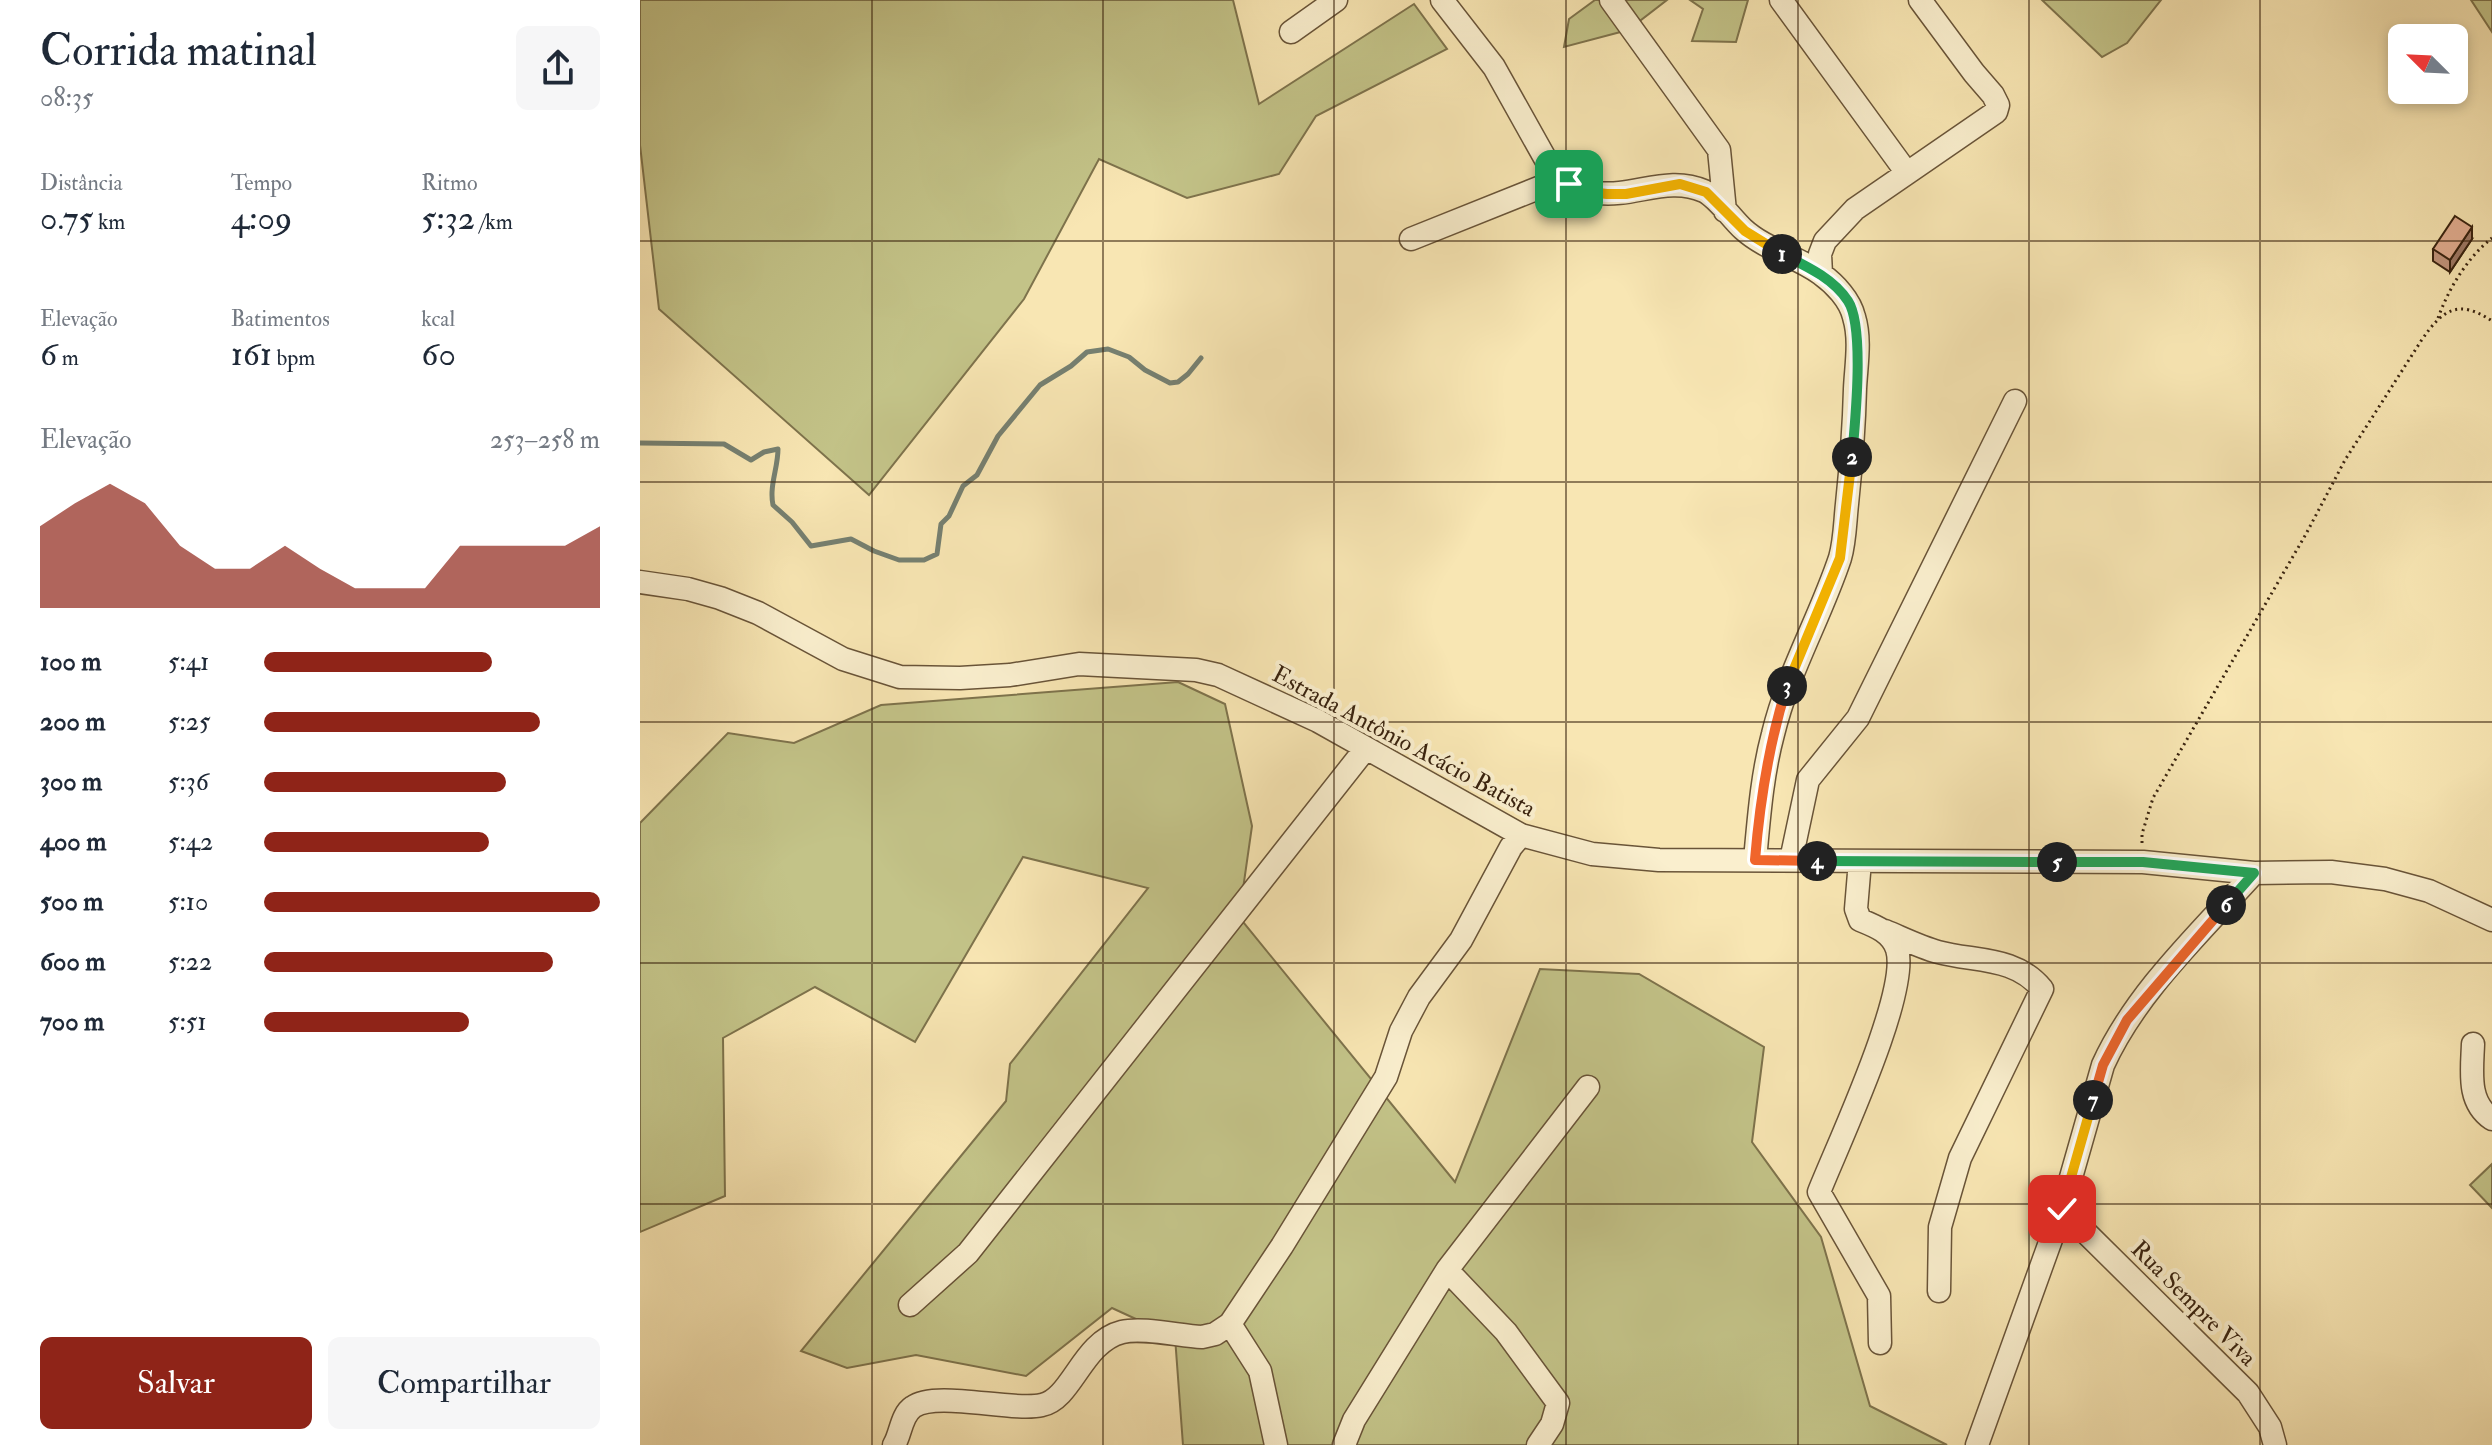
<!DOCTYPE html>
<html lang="pt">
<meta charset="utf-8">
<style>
body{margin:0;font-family:"IM FELL Double Pica",serif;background:#f6f6f7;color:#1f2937;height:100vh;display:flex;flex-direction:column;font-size:30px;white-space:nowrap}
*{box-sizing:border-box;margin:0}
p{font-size:26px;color:#747a83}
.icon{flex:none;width:44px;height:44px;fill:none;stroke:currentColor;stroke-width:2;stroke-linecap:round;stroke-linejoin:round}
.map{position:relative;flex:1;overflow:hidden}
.details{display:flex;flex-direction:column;background:#fff;width:640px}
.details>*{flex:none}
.needle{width:52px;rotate:294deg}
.tools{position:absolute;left:1748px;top:24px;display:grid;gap:16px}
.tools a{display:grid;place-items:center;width:80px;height:80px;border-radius:12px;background:#fff;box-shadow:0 4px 12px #0003;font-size:40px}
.pin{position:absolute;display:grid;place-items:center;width:68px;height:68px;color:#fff;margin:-34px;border-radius:16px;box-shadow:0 4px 12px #0006}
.km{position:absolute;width:40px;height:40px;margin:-20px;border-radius:50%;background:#222;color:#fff;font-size:22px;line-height:40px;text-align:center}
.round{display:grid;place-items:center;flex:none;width:84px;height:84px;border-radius:12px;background:#f6f6f7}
.overview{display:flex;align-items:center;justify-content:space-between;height:136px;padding:0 40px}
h1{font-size:44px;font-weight:600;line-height:60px}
.stats{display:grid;grid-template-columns:repeat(3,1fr);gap:12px;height:136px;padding:8px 40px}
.stats div{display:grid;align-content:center}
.stats b{font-size:34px;font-weight:600}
.stats small{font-size:22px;font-weight:400}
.stats p{font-size:22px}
.chart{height:224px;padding:16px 40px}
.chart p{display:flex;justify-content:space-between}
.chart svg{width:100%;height:144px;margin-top:8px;fill:#8f2418;opacity:.7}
.action{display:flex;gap:16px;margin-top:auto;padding:16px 40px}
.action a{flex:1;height:92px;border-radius:12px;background:#8f2418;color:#fff;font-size:32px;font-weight:600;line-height:92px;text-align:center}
.action a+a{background:#f6f6f7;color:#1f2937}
ul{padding:0 40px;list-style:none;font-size:26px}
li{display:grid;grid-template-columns:128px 96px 1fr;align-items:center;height:60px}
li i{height:20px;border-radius:10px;background:#8f2418}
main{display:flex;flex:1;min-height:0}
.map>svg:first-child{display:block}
.green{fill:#c3c388;stroke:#7e734c;stroke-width:2}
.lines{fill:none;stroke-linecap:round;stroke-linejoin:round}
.stream{stroke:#768071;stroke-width:5}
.minor-casing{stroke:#695438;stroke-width:25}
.path{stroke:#39230f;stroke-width:3;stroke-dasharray:2 4;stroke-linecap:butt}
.minor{stroke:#faefce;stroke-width:22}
.wall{fill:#c2957c;stroke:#39230f;stroke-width:2}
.shaded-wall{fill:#9e7965;stroke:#39230f;stroke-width:2}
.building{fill:#e1ad90;stroke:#39230f;stroke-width:2}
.split-1-casing{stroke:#fff;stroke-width:16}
.split-2-casing{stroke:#fff;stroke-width:16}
.split-3-casing{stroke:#fff;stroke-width:16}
.split-4-casing{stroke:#fff;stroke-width:16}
.split-5-casing{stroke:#fff;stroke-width:16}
.split-6-casing{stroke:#fff;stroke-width:16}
.split-7-casing{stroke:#fff;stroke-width:16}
.split-8-casing{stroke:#fff;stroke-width:16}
.split-1{stroke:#f5b400;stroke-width:10}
.split-2{stroke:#22a559;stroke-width:10}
.split-3{stroke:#f5b400;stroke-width:10}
.split-4{stroke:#f0652b;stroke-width:10}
.split-5{stroke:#22a559;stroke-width:10}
.split-6{stroke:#22a559;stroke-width:10}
.split-7{stroke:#f0652b;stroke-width:10}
.split-8{stroke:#f5b400;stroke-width:10}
.grid{fill:none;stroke:#39230f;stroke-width:2;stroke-opacity:0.55}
.labels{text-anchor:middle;stroke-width:8;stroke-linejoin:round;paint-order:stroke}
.street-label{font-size:24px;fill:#39230f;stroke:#faefce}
</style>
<main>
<section class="details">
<div class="overview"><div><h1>Corrida matinal</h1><p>08:35</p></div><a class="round"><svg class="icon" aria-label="share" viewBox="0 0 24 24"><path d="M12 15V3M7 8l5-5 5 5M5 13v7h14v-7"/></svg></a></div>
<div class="stats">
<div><p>Distância</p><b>0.75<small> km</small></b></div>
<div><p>Tempo</p><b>4:09</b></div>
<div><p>Ritmo</p><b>5:32<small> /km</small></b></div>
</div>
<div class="stats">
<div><p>Elevação</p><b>6<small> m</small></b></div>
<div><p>Batimentos</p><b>161<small> bpm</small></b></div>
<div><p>kcal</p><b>60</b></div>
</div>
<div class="chart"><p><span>Elevação</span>253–258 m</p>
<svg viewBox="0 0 160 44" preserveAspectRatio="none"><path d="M0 44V19L10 12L20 6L30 12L40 25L50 32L60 32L70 25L80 32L90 38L100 38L110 38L120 25L130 25L140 25L150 25L160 19V44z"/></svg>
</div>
<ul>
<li><b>100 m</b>5:41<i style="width:68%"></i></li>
<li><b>200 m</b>5:25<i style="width:82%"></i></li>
<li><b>300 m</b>5:36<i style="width:72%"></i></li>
<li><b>400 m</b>5:42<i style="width:67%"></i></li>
<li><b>500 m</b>5:10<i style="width:100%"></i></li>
<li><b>600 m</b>5:22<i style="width:86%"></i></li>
<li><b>700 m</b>5:51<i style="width:61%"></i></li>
</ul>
<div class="action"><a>Salvar</a><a>Compartilhar</a></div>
</section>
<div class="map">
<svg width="1852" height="1445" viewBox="0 0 1852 1445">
<rect width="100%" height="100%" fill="#f8e6b3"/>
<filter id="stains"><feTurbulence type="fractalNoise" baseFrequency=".0025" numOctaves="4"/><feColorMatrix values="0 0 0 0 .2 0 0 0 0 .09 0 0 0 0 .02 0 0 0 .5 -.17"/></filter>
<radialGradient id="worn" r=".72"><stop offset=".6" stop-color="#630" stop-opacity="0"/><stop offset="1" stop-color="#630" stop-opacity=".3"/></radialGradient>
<path class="green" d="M0,0H593L619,104L774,4L807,49L676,116L639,174L547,198L459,159L384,299L229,495L19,309L0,145Z
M955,0H1027L988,30L924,47L929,19Z
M1050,0H1108L1096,42L1052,41L1063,9Z
M1402,0H1521L1487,43L1462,57Z
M1831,0H1852V32Z
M538,682L585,704L612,826L599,917L815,1182L900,969L999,974L1124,1047L1112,1142L1181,1237L1230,1406L1307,1445H543L535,1337L472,1308L386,1376L276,1355L207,1368L161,1351L366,1101L370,1064L508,888L383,857L275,1042L175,987L83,1038L85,1196L0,1232V823L88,733L154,743L241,705Z
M1852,1164V1208L1830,1185Z"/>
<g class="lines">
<path class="stream" d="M0,443L84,444L111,460L124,452L138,449C138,468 129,486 133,505L152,522L171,546L211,539L234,551L259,560H284L297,554L301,524L309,516L323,486L337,475L358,436L400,385L431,366L447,352L468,349L489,357L505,370L530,383L538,382L548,374L561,358"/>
<g class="minor-casing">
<path id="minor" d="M802,0L854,67L910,167C965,224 1013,168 1064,191C1078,198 1091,218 1103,229C1126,250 1157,256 1181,274C1195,284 1210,300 1214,317C1221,340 1216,366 1215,389C1214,428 1211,466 1207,504C1205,522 1205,541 1200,558C1180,618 1148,672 1133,734C1122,775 1119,817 1115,860
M971,0L1079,150L1085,211
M1141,0L1267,173
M651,32L696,0
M771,239L921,179
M1181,274L1180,254L1185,241L1215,209L1356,112L1358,105L1353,95L1334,73L1280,0
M0,582L48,589L80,598L118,613L203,659L260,677L320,678L370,675L439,664L556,670L578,675L678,721L881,835L952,854L1019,860L1503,862L1614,873L1691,872L1745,879L1789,891L1852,920
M1151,860L1168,780L1218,718L1375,401
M1220,861L1216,909L1220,920C1235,926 1251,932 1257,949C1270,992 1198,1144 1179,1192L1239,1296L1240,1343
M1245,931C1262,938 1280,947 1298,952C1335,962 1375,956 1402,989L1320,1158L1300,1227L1299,1291
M1833,1044C1832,1072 1827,1102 1852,1119
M1422,1209L1608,1393L1630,1427L1635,1445
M807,1270L866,1332L918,1403L912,1424L898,1445
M270,1305L328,1253L726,748
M590,1324L620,1371L636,1445
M254,1445C261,1434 261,1415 273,1407C296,1390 372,1412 402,1405C432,1399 442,1342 482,1332C503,1327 540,1336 562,1337L575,1334L590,1324L642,1246L746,1077L761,1031L779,997L821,940L871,847L881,835
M704,1445L714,1420L807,1270L948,1087
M1337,1445L1422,1209L1463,1065C1496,992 1561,932 1614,873"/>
</g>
<path class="path" d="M1798,318C1809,288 1827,258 1852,238
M1502,843V834L1513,798L1666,534L1705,460L1781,341C1802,310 1818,298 1852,321"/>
<use href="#minor" class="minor"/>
</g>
<path class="wall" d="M1832,239L1810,272L1793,261V249Z"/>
<path class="shaded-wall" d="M1832,227V239L1810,272V260Z"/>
<path class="building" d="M1815,216L1832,227L1810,260L1793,249Z"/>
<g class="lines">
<g class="split-1-casing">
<path id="split-1" d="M929,184L950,192L967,194H986L1040,184L1066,192L1105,231L1142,254"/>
</g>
<g class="split-2-casing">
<path id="split-2" d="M1142,254C1166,266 1193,278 1208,301C1225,327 1215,424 1212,457"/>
</g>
<g class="split-3-casing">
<path id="split-3" d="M1147,686L1200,558L1212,457"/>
</g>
<g class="split-4-casing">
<path id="split-4" d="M1147,686C1129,743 1120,799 1115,860L1177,861"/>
</g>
<g class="split-5-casing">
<path id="split-5" d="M1177,861L1417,862"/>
</g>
<g class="split-6-casing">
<path id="split-6" d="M1417,862H1503L1614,873L1586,905"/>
</g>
<g class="split-7-casing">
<path id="split-7" d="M1453,1100L1463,1065L1487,1020L1586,905"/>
</g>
<g class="split-8-casing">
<path id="split-8" d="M1422,1209L1453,1100"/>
</g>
<use href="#split-1" class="split-1"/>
<use href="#split-2" class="split-2"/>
<use href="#split-3" class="split-3"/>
<use href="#split-4" class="split-4"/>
<use href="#split-5" class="split-5"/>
<use href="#split-6" class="split-6"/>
<use href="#split-7" class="split-7"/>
<use href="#split-8" class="split-8"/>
</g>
<path class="grid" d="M232,0V1445M463,0V1445M694,0V1445M926,0V1445M1158,0V1445M1389,0V1445M1620,0V1445M0,241H1852M0,482H1852M0,722H1852M0,963H1852M0,1204H1852"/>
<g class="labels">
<g class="street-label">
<text transform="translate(764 741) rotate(28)" y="8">Estrada Antônio Acácio Batista</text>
<text transform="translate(1554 1303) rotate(45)" y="8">Rua Sempre Viva</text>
</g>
</g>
<rect width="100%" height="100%" filter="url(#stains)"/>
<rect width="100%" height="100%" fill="url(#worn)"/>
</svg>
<div class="tools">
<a><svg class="needle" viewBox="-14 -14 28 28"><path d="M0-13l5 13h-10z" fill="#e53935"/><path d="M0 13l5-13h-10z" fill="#747a83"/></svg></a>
</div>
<div class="pin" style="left:929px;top:184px;background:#1e9e55"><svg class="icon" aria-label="arrive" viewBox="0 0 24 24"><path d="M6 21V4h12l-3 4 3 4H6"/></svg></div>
<div class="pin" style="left:1422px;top:1209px;background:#d93025"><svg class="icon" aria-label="check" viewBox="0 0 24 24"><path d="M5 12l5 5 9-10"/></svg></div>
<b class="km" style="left:1142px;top:254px">1</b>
<b class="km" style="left:1212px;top:457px">2</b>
<b class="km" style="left:1147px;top:686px">3</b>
<b class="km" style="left:1177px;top:861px">4</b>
<b class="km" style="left:1417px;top:862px">5</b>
<b class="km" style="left:1586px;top:905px">6</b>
<b class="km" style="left:1453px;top:1100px">7</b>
</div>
</main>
